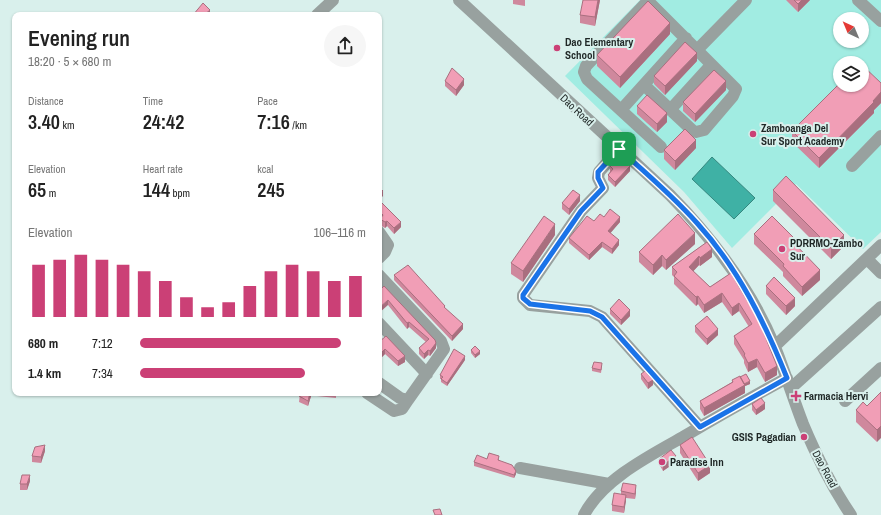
<!DOCTYPE html>
<meta charset="utf-8">
<style>
body{margin:0;font-family:"Archivo Narrow",sans-serif;background:#f6f6f6;color:#222;height:100vh;display:flex;flex-direction:column;font-size:15px;white-space:nowrap}
*{box-sizing:border-box;margin:0}
p{font-size:13px;color:#767676}
.icon{flex:none;width:22px;height:22px;fill:none;stroke:currentColor;stroke-width:2;stroke-linecap:round;stroke-linejoin:round}
.map{position:relative;flex:1;overflow:hidden}
.panel{position:absolute;left:12px;top:12px;width:370px;height:384px;display:flex;flex-direction:column;background:#fff;border-radius:8px;box-shadow:0 1px 3px #0004}
.panel>*{flex:none}
.needle{width:26px;rotate:316deg}
.buttons{position:absolute;left:833px;top:12px;display:grid;gap:8px}
.buttons a{display:grid;place-items:center;width:36px;height:36px;border-radius:50%;background:#fff;box-shadow:0 1px 3px #0004;font-size:20px}
.pin{position:absolute;display:grid;place-items:center;width:34px;height:34px;color:#fff;margin:-17px;border-radius:8px;box-shadow:0 2px 6px #0006}
.round{display:grid;place-items:center;flex:none;width:42px;height:42px;border-radius:21px;background:#f6f6f6}
.head{display:flex;align-items:center;justify-content:space-between;height:68px;padding:0 16px}
h1{font-size:22px;font-weight:600;line-height:30px}
.stats{display:grid;grid-template-columns:repeat(3,1fr);gap:6px;height:68px;padding:4px 16px}
.stats div{display:grid;align-content:center}
.stats b{font-size:20px;font-weight:600}
.stats small{font-size:11px;font-weight:400}
.stats p{font-size:11px}
.chart{height:112px;padding:8px 16px}
.chart p{display:flex;justify-content:space-between}
.chart svg{width:100%;height:72px;margin-top:4px;stroke:#cb4076;stroke-width:6}
ul{padding:0 16px;list-style:none;font-size:13px}
li{display:grid;grid-template-columns:64px 48px 1fr;align-items:center;height:30px}
li i{height:10px;border-radius:5px;background:#cb4076}
.map>svg:first-child{display:block}
.green{fill:#a1ece2;fill-rule:evenodd}
.water{fill:#3fb1a5;stroke:#35877f}
.lines{fill:none;stroke-linecap:round;stroke-linejoin:round}
.minor{stroke:#98a19f;stroke-width:12}
.wall{fill:#cf889d}
.shaded-wall{fill:#a96f7f}
.building{fill:#f19eb6;stroke:#a96f7f}
.route-casing{stroke:#fff;stroke-width:8}
.route{stroke:#1a73e8;stroke-width:5}
.poi-dot{fill:#cb4076;stroke:#d9f0ec;stroke-width:1.5}
.labels{text-anchor:middle;stroke-width:4;stroke-linejoin:round;paint-order:stroke}
.poi-label{font-size:11px;font-weight:bold;fill:#1e2625;stroke:#d9f0ec;text-anchor:start}
.street-label{font-size:11px;fill:#1e2625;stroke:#d9f0ec}
</style>
<div class="map">
<svg width="881" height="515" viewBox="0 0 881 515">
<rect width="100%" height="100%" fill="#d9f0ec"/>
<path class="green" d="M640,0H881V232L863,249L796,184L732,248L684,192L565,76ZM840,19H862V41H840ZM840,63H862V85H840Z"/>
<path class="water" d="M712,157L755,198L734,219L692,179Z"/>
<g class="lines">
<path class="minor" d="M459,0L670,195C713,239 751,289 775,347C785,372 793,398 803,424C816,455 832,487 851,515
M858,0L881,21
M317,15L333,0
M644,85L692,130L696,132L704,130L733,96L736,89L697,50
M621,110L686,38
M670,110L711,65
M661,147L587,79L584,72L586,66L645,4L652,5L697,50L746,0
M619,149L599,172L598,178L603,188L581,211L523,295V298L530,305L590,311L602,317L700,427
M852,166L881,136
M379,232L388,245L385,252L379,258
M867,259L881,273
M379,275L441,341L444,349L408,400L400,398L379,383
M379,323L427,374
M775,346L881,245
M791,388L881,307
M367,393L394,411L402,409L408,400
M845,401L881,368
M520,468L609,484
M584,515C602,480 649,456 683,437C717,417 752,397 787,378"/>
</g>
<path class="wall" d="M513,0H525V6L513,4Z
M600,0L595,26L580,23V15Z
M786,0H810L798,12Z
M670,34L620,88L597,66V55Z
M697,61L665,95L654,84V76Z
M445,81L464,85L456,96L445,86Z
M881,83V103L874,110V113L819,168L792,142V131Z
M726,90L695,122L683,111V102Z
M637,106L667,122L657,132L637,114Z
M696,148L675,170L664,159V150Z
M610,166L630,171L615,187L608,180V175L610,172Z
M773,190L844,246L831,259L773,201Z
M379,200L401,227L394,234L387,226L385,228L380,225V219L381,218L379,216Z
M580,201L569,215L562,209V203Z
M604,217L620,222L610,233L619,245L612,254L602,247L589,260L569,243V238L594,221Z
M754,234L796,245L820,280L802,296L783,276V272L754,244Z
M555,235L523,282L511,274V263Z
M707,242L712,257L700,266L699,265L693,271L710,287L731,273L777,375L765,382L757,367L748,372L744,363V360L734,344V336L749,327L739,311L732,316L722,302L704,313L698,304L696,306L674,284V277L672,275V267Z
M695,244L666,270L662,266L653,275L639,262V252Z
M394,275L445,308L463,329L452,341L394,280Z
M766,286L795,306L786,315L766,294Z
M379,291L435,340L436,348L430,356L428,355L424,359L419,354V348L426,342L409,327L407,329L388,305Z
M610,309L630,316L621,325L610,314Z
M695,326L718,335L707,345L695,332Z
M379,342L405,362L398,366L385,354L382,357L379,354Z
M471,350L480,354L475,358L471,353Z
M465,360L447,386L441,382V379H440V375Z
M602,366L601,373L592,371V368Z
M641,374L653,385L648,389L641,379Z
M732,380L750,384L745,386V393L704,416L700,409V401L732,382Z
M881,392L877,442L856,422V410L867,406Z
M300,393H312L308,406L299,402Z
M317,393H336V398L317,396Z
M752,404L765,409L756,415L752,410Z
M680,445L710,473L698,481L680,453Z
M45,451L41,463L32,462V456Z
M487,459H499V461L516,474L514,478L474,466V462Z
M659,459L676,462L663,471L659,464Z
M30,481L27,490H20V484Z
M621,491H636L635,499L626,498L624,513L612,511V505L621,494Z"/>
<path class="shaded-wall" d="M598,0H600L595,26V17Z
M802,0H810L798,12V4Z
M210,10V15H204Z
M670,23V34L620,88V77Z
M697,53V61L665,95V86Z
M464,79V85L456,96V90Z
M726,81V90L695,122V114Z
M881,92V103L874,110V113L819,168V158Z
M667,113V122L657,132V124Z
M696,140V148L675,170V161Z
M630,166V171L615,187V182Z
M383,191V196L379,200V194Z
M580,195V201L569,215V209Z
M620,217V222L608,236V231Z
M387,221V226L385,228V222Z
M401,222V227L394,234V228Z
M555,224V235L523,282V271Z
M695,233V244L666,270V260Z
M844,235V246L831,259V248Z
M619,240V245L612,254V249Z
M602,242V247L589,260V255Z
M712,249V257L700,266V258Z
M662,255V266L653,275V265Z
M699,256V265L689,276V267Z
M820,270V280L802,296V287Z
M722,293V302L704,313V305Z
M698,296V304L696,306V297Z
M795,298V306L786,315V306Z
M388,300V305L379,313V308Z
M739,303V311L732,316V308Z
M630,310V316L621,325V320Z
M409,322V327L407,329V323Z
M463,324V329L452,341V336Z
M718,329V335L707,345V339Z
M436,343V348L430,356V351Z
M385,349V354L382,357V352Z
M428,350V355L424,359V354Z
M480,351V354L475,358V355Z
M405,356V362L398,366V361Z
M465,356V360L447,386V383Z
M757,359V367L748,372V363Z
M777,366V375L765,382V373Z
M653,380V385L648,389V383Z
M750,381V384L745,386V393L704,416V408Z
M310,393H312L308,406V401Z
M765,403V409L756,415V410Z
M881,426V438L877,442V430Z
M45,445V451L41,463V457Z
M676,456V462L663,471V465Z
M710,465V473L698,481V473Z
M516,471V474L514,478V475Z
M30,475V481L27,490V484Z
M636,485V491L635,499V494Z
M626,495V501L624,513V507Z"/>
<path class="building" d="M583,0H598L595,17L580,15Z
M794,0H802L798,4Z
M648,1L670,23L620,77L597,55Z
M203,3L210,10L204,15H193Z
M685,42L697,53L665,86L654,76Z
M862,65L881,83V92L873,101L874,102L819,158L792,131L840,83V85H862Z
M452,68L464,79L456,90L445,81Z
M714,70L726,81L695,114L683,102Z
M647,95L667,113L657,124L637,106Z
M685,129L696,140L675,161L664,150Z
M619,155L630,166L615,182L608,175L613,169L610,166Z
M786,176L844,235L831,248L773,190Z
M379,187L383,191L379,194Z
M573,190L580,195L569,209L562,203Z
M379,200L401,222L394,228L387,221L385,222L380,219L383,215L379,211Z
M610,209L620,217L608,231L619,240L612,249L602,242L589,255L569,238L587,216L594,221L600,214L604,217Z
M678,214L695,233L666,260L662,255L653,265L639,252Z
M544,216L555,224L523,271L511,263Z
M772,216L796,240L793,242L820,270L802,287L783,266L784,264L754,234Z
M707,242L712,249L700,258L699,256L689,267L710,287L731,273L759,321L777,366L765,373L757,359L748,363L744,355L745,354L734,336L752,324L739,303L732,308L722,293L704,305L698,296L696,297L674,276L677,272L672,267Z
M408,265L445,306L444,307L463,324L452,336L394,275Z
M774,277L795,298L786,306L766,286Z
M384,286L435,340L436,343L430,351L428,350L424,354L419,348L429,339L409,322L407,323L388,300L379,308V291Z
M619,299L630,310L621,320L610,309Z
M707,316L718,329L707,339L695,326Z
M386,336L405,356L398,361L385,349L382,352L379,348V342Z
M475,346L480,351L475,355L471,350Z
M454,349L465,356L447,383L441,379L443,377L440,375Z
M594,362L602,363L601,370L592,368Z
M645,371L653,380L648,383L641,374Z
M746,374L750,381L744,384L740,377Z
M740,376L745,385L704,408L700,401L733,382L732,380Z
M881,392V426L877,430L856,410L863,402L867,406Z
M300,393H310L308,401L299,396Z
M761,398L765,403L756,410L752,404Z
M692,437L710,465L698,473L680,445Z
M45,445L41,457L32,456L35,447Z
M671,450L676,456L663,465L659,459Z
M489,453L499,456L498,460L512,465L516,471L514,475L474,462L477,455L487,459Z
M22,475H30L27,484H20Z
M623,483L636,485L635,494L621,491Z
M614,493L626,495L624,507L612,505Z
M440,509L442,515H435L433,510Z"/>
<g class="lines">
<g class="route-casing">
<path id="route" d="M619,149C646,173 673,196 697,223C738,268 765,323 787,378L700,427L602,317L590,311L530,304L523,298V295L581,211L603,188L598,178V172Z"/>
</g>
<use href="#route" class="route"/>
</g>
<g class="poi-dot">
<circle cx="557" cy="48" r="4"/>
<circle cx="753" cy="134" r="4"/>
<circle cx="782" cy="249" r="4"/>
<path d="M794 390h4v4h4v4h-4v4h-4v-4h-4v-4h4z"/>
<circle cx="804" cy="437" r="4"/>
<circle cx="662" cy="462" r="4"/>
</g>
<g class="labels">
<g class="poi-label">
<text x="565" y="46">Dao Elementary<tspan x="565" dy="13">School</tspan></text>
<text x="761" y="132">Zamboanga Del<tspan x="761" dy="13">Sur Sport Academy</tspan></text>
<text x="790" y="247">PDRRMO-Zambo<tspan x="790" dy="13">Sur</tspan></text>
<text x="804" y="400">Farmacia Hervi</text>
<text x="796" y="441" text-anchor="end">GSIS Pagadian</text>
<text x="670" y="466">Paradise Inn</text>
</g>
<g class="street-label">
<text transform="translate(577 110) rotate(43)" y="4">Dao Road</text>
<text transform="translate(825 469) rotate(62)" y="4">Dao Road</text>
</g>
</g>
</svg>
<div class="buttons">
<a><svg class="needle" viewBox="-14 -14 28 28"><path d="M0-13l5 13h-10z" fill="#e53935"/><path d="M0 13l5-13h-10z" fill="#767676"/></svg></a>
<a><svg class="icon" aria-label="layers" viewBox="0 0 24 24"><path d="M12 4l9 5-9 5-9-5zM3 14l9 5 9-5"/></svg></a>
</div>
<div class="pin" style="left:619px;top:149px;background:#1e9e55"><svg class="icon" aria-label="arrive" viewBox="0 0 24 24"><path d="M6 21V4h12l-3 4 3 4H6"/></svg></div>
<section class="panel">
<div class="head"><div><h1>Evening run</h1><p>18:20 · 5 × 680 m</p></div><a class="round"><svg class="icon" aria-label="share" viewBox="0 0 24 24"><path d="M12 15V3M7 8l5-5 5 5M5 13v7h14v-7"/></svg></a></div>
<div class="stats">
<div><p>Distance</p><b>3.40<small> km</small></b></div>
<div><p>Time</p><b>24:42</b></div>
<div><p>Pace</p><b>7:16<small> /km</small></b></div>
</div>
<div class="stats">
<div><p>Elevation</p><b>65<small> m</small></b></div>
<div><p>Heart rate</p><b>144<small> bpm</small></b></div>
<div><p>kcal</p><b>245</b></div>
</div>
<div class="chart"><p><span>Elevation</span>106–116 m</p>
<svg viewBox="0 0 160 44" preserveAspectRatio="none"><path d="M5 44V12M15 44V9M25 44V6M35 44V9M45 44V12M55 44V16M65 44V22M75 44V32M85 44V38M95 44V35M105 44V25M115 44V16M125 44V12M135 44V16M145 44V22M155 44V19"/></svg>
</div>
<ul>
<li><b>680 m</b>7:12<i style="width:89%"></i></li>
<li><b>1.4 km</b>7:34<i style="width:73%"></i></li>
</ul>
</section>
</div>
